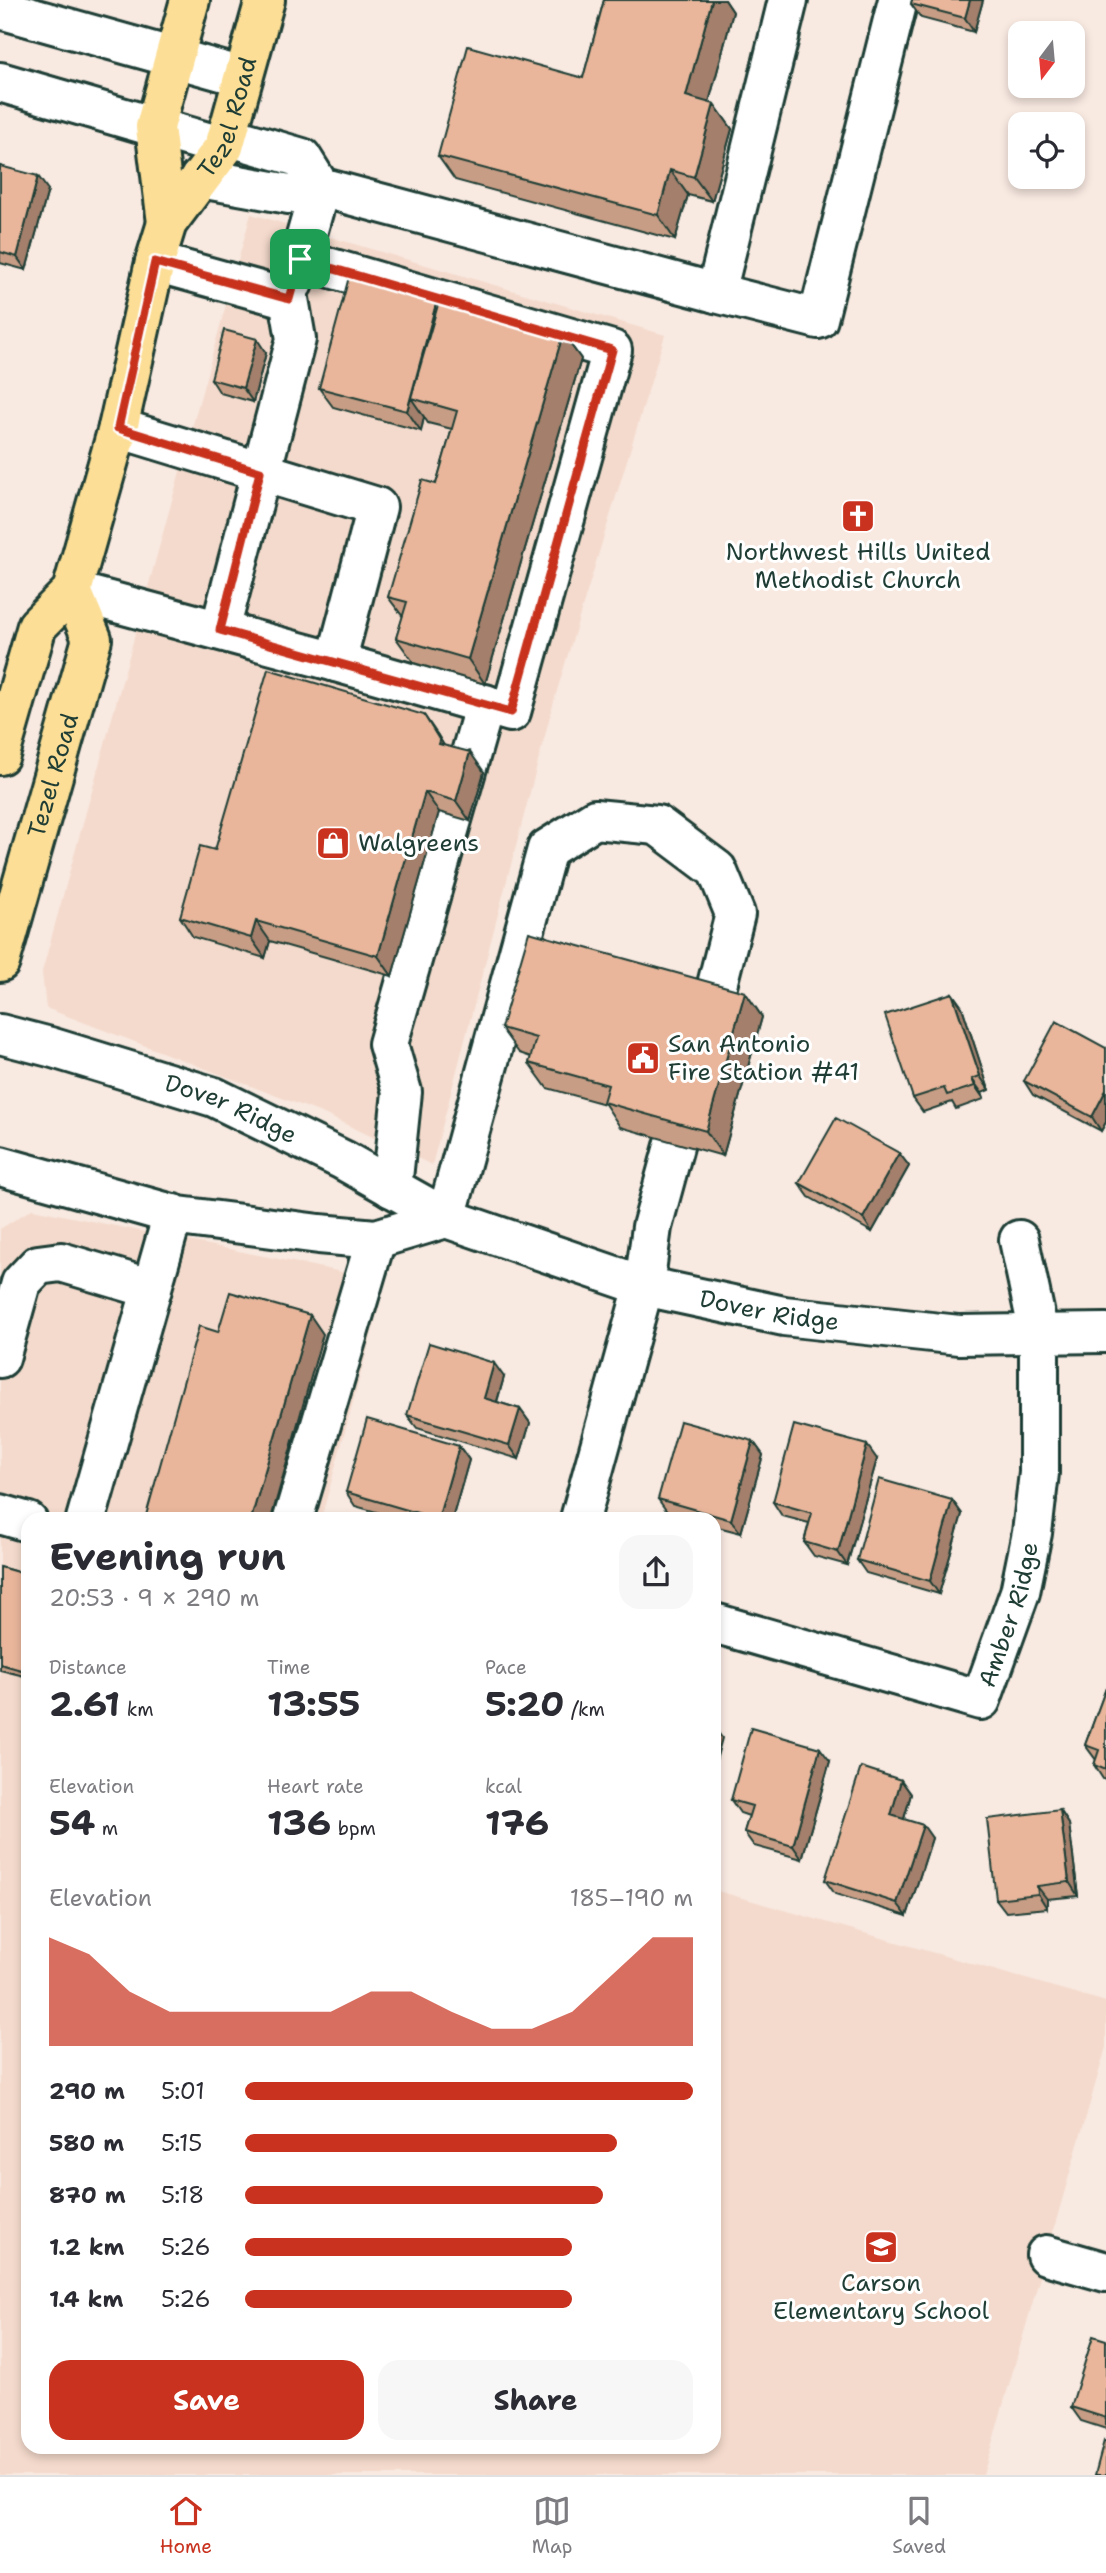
<!DOCTYPE html>
<meta charset="utf-8">
<style>
body{margin:0;font-family:"Shantell Sans",sans-serif;background:#f7f7f7;color:#2b2b33;height:100vh;display:flex;flex-direction:column;font-size:26px;white-space:nowrap}
*{box-sizing:border-box;margin:0}
p{font-size:23px;color:#7c7c81}
.icon{flex:none;width:38px;height:38px;fill:none;stroke:currentColor;stroke-width:2;stroke-linecap:round;stroke-linejoin:round}
.map{position:relative;flex:1;overflow:hidden}
.panel{position:absolute;left:21px;top:1512px;width:700px;height:942px;display:flex;flex-direction:column;background:#fff;border-radius:21px;box-shadow:0 4px 10px #0003}
.panel>*{flex:none}
.needle{width:46px;rotate:196deg}
.controls{position:absolute;left:1008px;top:21px;display:grid;gap:14px}
.controls a{display:grid;place-items:center;width:77px;height:77px;border-radius:14px;background:#fff;box-shadow:0 4px 10px #0003;font-size:35px}
.pin{position:absolute;display:grid;place-items:center;width:60px;height:60px;color:#fff;margin:-30px;border-radius:14px;box-shadow:0 4px 10px #0006}
.round{display:grid;place-items:center;flex:none;width:74px;height:74px;border-radius:21px;background:#f7f7f7}
.summary{display:flex;align-items:center;justify-content:space-between;height:119px;padding:0 28px}
h1{font-size:38px;font-weight:700;line-height:52px}
.stats{display:grid;grid-template-columns:repeat(3,1fr);gap:10px;height:119px;padding:7px 28px}
.stats div{display:grid;align-content:center}
.stats b{font-size:35px;font-weight:700}
.stats small{font-size:19px;font-weight:400}
.stats p{font-size:19px}
.chart{height:196px;padding:14px 28px}
.chart p{display:flex;justify-content:space-between}
.chart svg{width:100%;height:126px;margin-top:7px;fill:#c8321e;opacity:.7}
.action{display:flex;gap:14px;margin-top:auto;padding:14px 28px}
.action a{flex:1;height:80px;border-radius:21px;background:#c8321e;color:#fff;font-size:28px;font-weight:700;line-height:80px;text-align:center}
.action a+a{background:#f7f7f7;color:#2b2b33}
ul{padding:0 28px;list-style:none;font-size:23px}
li{display:grid;grid-template-columns:112px 84px 1fr;align-items:center;height:52px}
li i{height:18px;border-radius:9px;background:#c8321e}
.menu{display:flex;justify-content:space-around;align-items:center;height:98px;border-top:2px solid #e1e1e2;background:#fff;font-size:19px;color:#7c7c81}
.menu a{display:grid;justify-items:center;gap:4px}
.menu .selected{color:#c8321e}
.map>svg:first-child{display:block}
.built{fill:#f4dacc}
.lines{fill:none;stroke-linecap:round;stroke-linejoin:round}
.minor-casing{stroke:#1f3d34;stroke-width:44}
.major-casing{stroke:#1f3d34;stroke-width:44}
.minor{stroke:#fff;stroke-width:38}
.major{stroke:#fcde96;stroke-width:38}
.wall{fill:#c89d85;stroke:#1f3d34;stroke-width:2}
.shaded-wall{fill:#a37f6c;stroke:#1f3d34;stroke-width:2}
.building{fill:#e9b69b;stroke:#1f3d34;stroke-width:2}
.route-casing{stroke:#fff;stroke-width:14}
.route{stroke:#c8321e;stroke-width:9}
.labels{text-anchor:middle;stroke-width:6;stroke-linejoin:round;paint-order:stroke}
.street-label{font-size:24px;fill:#1f3d34;stroke:#fff}
.poi-label{font-size:24px;fill:#1f3d34;stroke:#fff}
</style>
<div class="map">
<svg width="1106" height="2475" viewBox="0 0 1106 2475">
<rect width="100%" height="100%" fill="#f8e9e1"/>
<filter id="ink" filterUnits="userSpaceOnUse"><feTurbulence type="fractalNoise" baseFrequency=".0143" numOctaves="2"/><feDisplacementMap in="SourceGraphic" scale="14" xChannelSelector="R" yChannelSelector="G"/><feConvolveMatrix kernelMatrix="1 2 1 2 8 2 1 2 1" color-interpolation-filters="sRGB"/></filter>
<g filter="url(#ink)">
<path class="built" d="M251,214L665,335L555,697L432,1165L324,1114L46,1008L42,972Z
M32,1209L386,1281L321,1519H28V2446H714V1890L1106,2002V2047L983,2475H0V1229Z"/>
<g class="lines">
<g class="minor-casing">
<g id="minor">
<path d="M0,9L243,77"/>
<path d="M0,82L224,147"/>
<path d="M227,136L302,158L320,187L293,283"/>
<path d="M200,178L289,194L320,187L716,293L788,0"/>
<path d="M155,262L289,299L296,339L220,630"/>
<path d="M716,293L818,319L898,0"/>
<path d="M118,428L377,507L336,662L511,712L612,350L300,259"/>
<path d="M72,591L336,662"/>
<path id="s1" d="M0,1034L50,1047L214,1097L343,1160L446,1218L644,1286L784,1316L959,1335L1106,1333"/>
<path d="M0,1166L179,1216L319,1234L376,1239L446,1218"/>
<path d="M392,1188L402,1092L388,1044L485,704"/>
<path d="M446,1218L547,849L595,819L657,825L717,870L735,914L704,1036"/>
<path d="M0,1358L21,1283L38,1265L61,1262L152,1289"/>
<path d="M0,1514L28,1522"/>
<path d="M86,1519L173,1214"/>
<path d="M293,1519L376,1239"/>
<path d="M580,1519L644,1286L652,1227L689,1091"/>
<path id="s2" d="M714,1623L981,1700L1020,1592L1032,1533L1039,1473V1334L1019,1240"/>
<path d="M1046,2255L1106,2272"/>
</g>
</g>
<g class="major-casing">
<g id="major">
<path d="M167,223L155,127L190,0"/>
<path id="s3" d="M0,755L37,626L72,591L118,428L155,262L167,223L224,147L265,0"/>
<path id="s4" d="M0,962L92,639L72,591"/>
</g>
</g>
<use href="#minor" class="minor"/>
<use href="#major" class="major"/>
</g>
<path class="wall" d="M604,0H725L733,12L709,102L714,104L732,129L712,201L688,195L675,240L455,180L438,156L583,78Z
M912,0H983L974,32L921,18L911,4Z
M0,166L48,190L26,270L0,263Z
M438,303L563,334L581,359L485,684L414,663L396,638L403,617L388,597L436,484L452,429L428,423L424,417L421,431L333,407L319,388Z
M266,353L253,402L220,393L211,379Z
M437,734L444,746L484,772L470,821L439,812L392,976L270,941L265,958L193,937L180,917L215,850Z
M745,992L762,1017L723,1156L620,1127L605,1104L547,1088L529,1063L531,1057L519,1053L501,1028Z
M952,993L962,1007L989,1090L982,1093L984,1099L956,1109L952,1102L923,1112L913,1098Z
M1106,1048V1122L1101,1131L1033,1095L1024,1081Z
M899,1153L909,1166L872,1232L809,1197L799,1183Z
M504,1377L497,1402L520,1409L530,1423L519,1459L417,1428L407,1415Z
M753,1441L763,1455L741,1533L714,1526V1519H689L668,1513L658,1499Z
M459,1446L469,1460L452,1519H401L355,1506L346,1492Z
M877,1459L847,1565L814,1556L804,1542L809,1523L782,1516L773,1502Z
M952,1500L962,1514L939,1594L866,1573L857,1560Z
M0,1567L28,1575V1677L0,1670Z
M1106,1688V1780L1103,1779L1094,1765L1096,1760L1085,1745Z
M830,1761L802,1859L754,1846L744,1832L749,1816L740,1813L731,1800Z
M901,1780L911,1794L904,1819L932,1838L907,1916L835,1894L825,1880Z
M1060,1810L1069,1824L1078,1896L1047,1899V1908L1006,1912L996,1899Z
M1106,2340V2429L1081,2421L1071,2407Z"/>
<path class="shaded-wall" d="M712,0H725L733,12L704,121L686,96Z
M970,0H983L974,32L965,18Z
M714,104L732,129L712,201L694,177Z
M670,170L688,195L675,240L658,215Z
M38,176L48,190L26,270L17,257Z
M437,300L450,320L411,398Z
M563,334L581,359L485,684L468,659Z
M257,339L266,353L253,402L243,388Z
M411,398L424,417L421,431L407,411Z
M424,715L437,734L453,760L439,744Z
M470,752L484,772L470,821L456,801Z
M425,792L439,812L392,976L378,956Z
M256,921L270,941L265,958L251,938Z
M745,992L762,1017L723,1156L706,1131Z
M952,993L962,1007L989,1090L980,1076Z
M972,1079L982,1093L984,1099L975,1086Z
M1106,1090V1122L1101,1131L1092,1117Z
M899,1153L909,1166L872,1232L863,1218Z
M310,1315L323,1334L271,1519H251Z
M494,1363L504,1377L494,1411L484,1398Z
M520,1409L530,1423L519,1459L509,1445Z
M753,1441L763,1455L741,1533L731,1520Z
M867,1445L877,1459L847,1565L838,1552Z
M459,1446L469,1460L452,1519H438Z
M952,1500L962,1514L939,1594L930,1581Z
M714,1727L722,1738L714,1768Z
M820,1748L830,1761L802,1859L793,1846Z
M901,1780L911,1794L901,1829L891,1815Z
M1060,1810L1069,1824L1078,1896L1069,1882Z
M923,1825L932,1838L907,1916L897,1903Z
M1037,1886L1047,1899V1908L1038,1894Z"/>
<path class="building" d="M604,0H712L686,96L714,104L694,177L670,170L658,215L438,156L468,46L583,78Z
M912,0H970L965,18L911,4Z
M0,166L38,176L17,257L0,252Z
M349,277L437,300L407,411L319,388Z
M440,298L563,334L468,659L396,638L407,602L388,597L422,480L436,484L457,411L411,398Z
M224,330L257,339L243,388L211,379Z
M268,669L424,715L440,741L439,744L470,752L456,801L425,792L378,956L256,921L251,938L180,917L200,846L215,850Z
M529,932L745,992L706,1131L603,1102L608,1085L529,1063L536,1038L501,1028Z
M952,993L980,1076L972,1079L975,1086L947,1095L944,1088L913,1098L885,1015Z
M1056,1021L1106,1048V1090L1092,1117L1024,1081Z
M836,1118L899,1153L863,1218L799,1183Z
M230,1292L310,1315L251,1519H145L199,1326L218,1332Z
M429,1343L494,1363L484,1398L520,1409L509,1445L407,1415Z
M367,1419L459,1446L438,1519L346,1492Z
M680,1421L753,1441L731,1520L658,1499Z
M794,1425L867,1445L838,1552L804,1542L812,1513L773,1502Z
M879,1479L952,1500L930,1581L857,1560Z
M0,1567L28,1575V1672L0,1664Z
M1106,1688V1770L1094,1765L1099,1750L1085,1745Z
M751,1728L820,1748L793,1846L744,1832L752,1806L731,1800Z
M861,1767L901,1780L891,1815L923,1825L897,1903L825,1880Z
M1060,1810L1069,1882L1037,1886L1038,1894L996,1899L987,1819Z
M1093,2336L1106,2340V2418L1071,2407Z
M1104,2441L1106,2442V2475H1095Z"/>
</g>
<g class="lines" filter="url(#ink)">
<g class="route-casing">
<path id="route" d="M300,259L612,350L511,712L220,630L260,472L118,428L155,262L289,299Z"/>
</g>
<use href="#route" class="route"/>
</g>
<defs>
<g id="church-square" transform="scale(1.75)"><rect x="-9" y="-9" width="18" height="18" rx="4" fill="#c8321e" stroke="#fff"/><path d="M-1.2-6h2.4v3.5h3.3v2.4h-3.3V6h-2.4V-.1h-3.3v-2.4h3.3Z" fill="#fff"/></g>
<g id="shop-square" transform="scale(1.75)"><rect x="-9" y="-9" width="18" height="18" rx="4" fill="#c8321e" stroke="#fff"/><path d="M-5-2.5h2.3a2.7 3.5 0 0 1 5.4 0H5L5.5 6h-11ZM-1.5-2.5h3a1.5 2.3 0 0 0-3 0Z" fill="#fff"/></g>
<g id="civic-square" transform="scale(1.75)"><rect x="-9" y="-9" width="18" height="18" rx="4" fill="#c8321e" stroke="#fff"/><path d="M-.6-6.5H3V-4.5H.6V-3L4-1V1h2V6H-6V1h2V-1L-.6-3ZM-1.2 2.5V6h2.4V2.5Z" fill="#fff"/></g>
<g id="school-square" transform="scale(1.75)"><rect x="-9" y="-9" width="18" height="18" rx="4" fill="#c8321e" stroke="#fff"/><path d="M0-5L7-2L0 1L-7-2ZM-4 1L0 2.5L4 1V4Q0 6-4 4Z" fill="#fff"/></g>
</defs>
<g fill-rule="evenodd">
<use href="#church-square" x="858" y="516"/>
<use href="#shop-square" x="333" y="843"/>
<use href="#civic-square" x="643" y="1058"/>
<use href="#school-square" x="881" y="2247"/>
</g>
<g class="labels">
<g class="street-label">
<text dy="8" stroke="none"><textPath href="#s3" startOffset="688">Tezel Road</textPath></text>
<text dy="8" stroke="none"><textPath href="#s4" startOffset="194">Tezel Road</textPath></text>
<text dy="8" stroke="none"><textPath href="#s1" startOffset="243">Dover Ridge</textPath></text>
<text dy="8" stroke="none"><textPath href="#s1" startOffset="822">Dover Ridge</textPath></text>
<text dy="8" stroke="none"><textPath href="#s2" startOffset="368">Amber Ridge</textPath></text>
</g>
<g class="poi-label">
<text x="858" y="560">Northwest Hills United<tspan x="858" dy="28">Methodist Church</tspan></text>
<text x="358" y="851" text-anchor="start">Walgreens</text>
<text x="668" y="1052" text-anchor="start">San Antonio<tspan x="668" dy="28">Fire Station #41</tspan></text>
<text x="881" y="2291">Carson<tspan x="881" dy="28">Elementary School</tspan></text>
</g>
</g>
</svg>
<div class="controls">
<a><svg class="needle" viewBox="-14 -14 28 28"><path d="M0-13l5 13h-10z" fill="#e53935"/><path d="M0 13l5-13h-10z" fill="#7c7c81"/></svg></a>
<a><svg class="icon" aria-label="locate" viewBox="0 0 24 24"><circle cx="12" cy="12" r="6"/><path d="M12 2v4M12 18v4M2 12h4M18 12h4"/></svg></a>
</div>
<div class="pin" style="left:300px;top:259px;background:#1e9e55"><svg class="icon" aria-label="arrive" viewBox="0 0 24 24"><path d="M6 21V4h12l-3 4 3 4H6"/></svg></div>
<section class="panel">
<div class="summary"><div><h1>Evening run</h1><p>20:53 · 9 × 290 m</p></div><a class="round"><svg class="icon" aria-label="share" viewBox="0 0 24 24"><path d="M12 15V3M7 8l5-5 5 5M5 13v7h14v-7"/></svg></a></div>
<div class="stats">
<div><p>Distance</p><b>2.61<small> km</small></b></div>
<div><p>Time</p><b>13:55</b></div>
<div><p>Pace</p><b>5:20<small> /km</small></b></div>
</div>
<div class="stats">
<div><p>Elevation</p><b>54<small> m</small></b></div>
<div><p>Heart rate</p><b>136<small> bpm</small></b></div>
<div><p>kcal</p><b>176</b></div>
</div>
<div class="chart"><p><span>Elevation</span>185–190 m</p>
<svg viewBox="0 0 160 44" preserveAspectRatio="none"><path d="M0 44V6L10 12L20 25L30 32L40 32L50 32L60 32L70 32L80 25L90 25L100 32L110 38L120 38L130 32L140 19L150 6L160 6V44z"/></svg>
</div>
<ul>
<li><b>290 m</b>5:01<i style="width:100%"></i></li>
<li><b>580 m</b>5:15<i style="width:83%"></i></li>
<li><b>870 m</b>5:18<i style="width:80%"></i></li>
<li><b>1.2 km</b>5:26<i style="width:73%"></i></li>
<li><b>1.4 km</b>5:26<i style="width:73%"></i></li>
</ul>
<div class="action"><a>Save</a><a>Share</a></div>
</section>
</div>
<nav class="menu">
<a class="selected"><svg class="icon" aria-label="home" viewBox="0 0 24 24"><path d="M3 11l9-7 9 7M6 9v11h12V9"/></svg>Home</a>
<a><svg class="icon" aria-label="map" viewBox="0 0 24 24"><path d="M3 6l6-2 6 2 6-2v14l-6 2-6-2-6 2zM9 4v14M15 6v14"/></svg>Map</a>
<a><svg class="icon" aria-label="saved" viewBox="0 0 24 24"><path d="M7 4h10v16l-5-4-5 4z"/></svg>Saved</a>
</nav>
